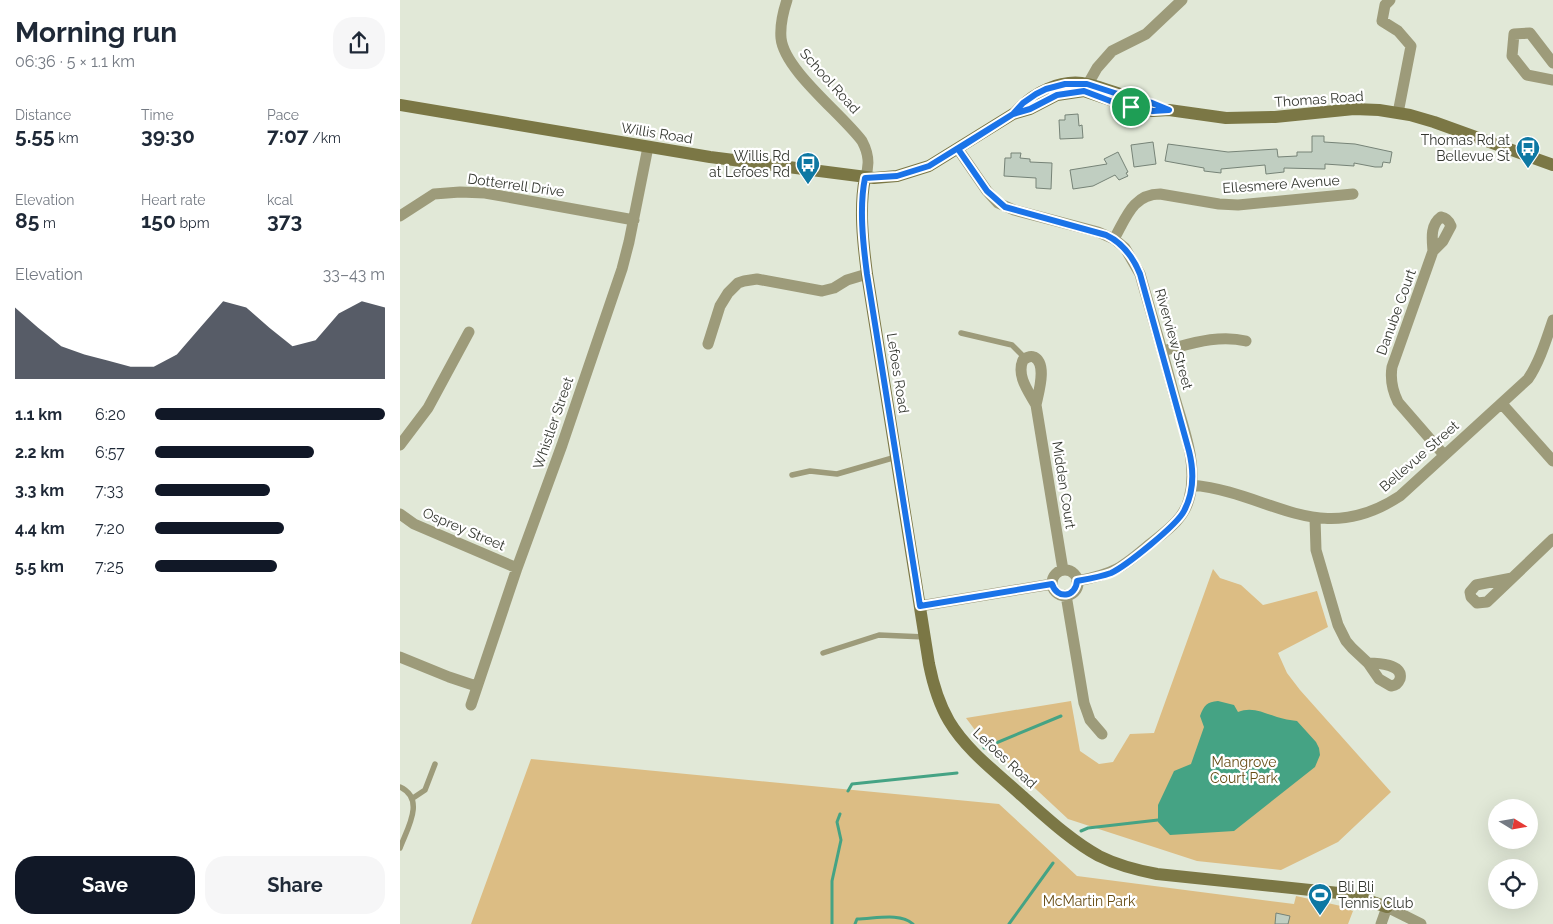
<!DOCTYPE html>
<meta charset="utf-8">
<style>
body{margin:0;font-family:Raleway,sans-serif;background:#f6f6f7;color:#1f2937;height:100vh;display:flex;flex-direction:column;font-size:19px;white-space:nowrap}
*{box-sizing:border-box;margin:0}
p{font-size:16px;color:#747a83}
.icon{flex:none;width:28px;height:28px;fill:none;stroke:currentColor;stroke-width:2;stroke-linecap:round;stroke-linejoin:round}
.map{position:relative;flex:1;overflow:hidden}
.side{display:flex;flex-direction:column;background:#fff;width:400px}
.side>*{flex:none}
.needle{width:32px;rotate:101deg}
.buttons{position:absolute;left:1088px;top:799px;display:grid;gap:10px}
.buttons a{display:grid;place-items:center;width:50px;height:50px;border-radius:50%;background:#fff;box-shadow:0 5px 20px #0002;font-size:25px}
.pin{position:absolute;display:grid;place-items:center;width:42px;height:42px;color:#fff;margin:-21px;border:2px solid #fff;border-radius:50%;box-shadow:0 1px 5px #0007}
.round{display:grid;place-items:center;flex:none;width:52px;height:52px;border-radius:20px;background:#f6f6f7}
.head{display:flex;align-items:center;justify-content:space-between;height:85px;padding:0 15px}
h1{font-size:28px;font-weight:700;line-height:38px}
.stats{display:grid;grid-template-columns:repeat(3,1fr);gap:8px;height:85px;padding:5px 15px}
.stats div{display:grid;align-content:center}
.stats b{font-size:21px;font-weight:700}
.stats small{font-size:14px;font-weight:400}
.stats p{font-size:14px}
.chart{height:140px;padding:10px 15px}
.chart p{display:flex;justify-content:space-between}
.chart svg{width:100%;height:90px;margin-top:5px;fill:#111827;opacity:.7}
.primary-button{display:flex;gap:10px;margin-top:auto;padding:10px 15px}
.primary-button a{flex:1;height:58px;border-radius:20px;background:#111827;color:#fff;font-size:20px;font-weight:700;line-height:58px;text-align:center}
.primary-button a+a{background:#f6f6f7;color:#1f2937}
ul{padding:0 15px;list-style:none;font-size:16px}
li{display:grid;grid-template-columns:80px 60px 1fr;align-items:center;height:38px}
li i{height:12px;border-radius:6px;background:#111827}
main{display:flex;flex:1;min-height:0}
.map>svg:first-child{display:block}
.green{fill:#dcbd84}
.water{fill:#45a384}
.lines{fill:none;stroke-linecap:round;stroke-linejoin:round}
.stream{stroke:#45a384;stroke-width:3}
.building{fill:#c0cec1;stroke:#768377}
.lane{stroke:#9d9b7a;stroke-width:5.5}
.street{stroke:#9d9b7a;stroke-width:11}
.secondary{stroke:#7b7745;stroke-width:12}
.route-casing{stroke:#fff;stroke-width:10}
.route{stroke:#1a73e8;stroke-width:6}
.labels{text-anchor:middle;stroke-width:4.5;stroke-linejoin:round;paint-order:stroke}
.street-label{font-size:14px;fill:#353831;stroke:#fff}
.poi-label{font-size:14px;fill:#353831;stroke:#fff;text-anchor:end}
.park-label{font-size:14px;fill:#694f18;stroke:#fff}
</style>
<main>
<section class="side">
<div class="head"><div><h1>Morning run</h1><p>06:36 · 5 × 1.1 km</p></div><a class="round"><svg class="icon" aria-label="share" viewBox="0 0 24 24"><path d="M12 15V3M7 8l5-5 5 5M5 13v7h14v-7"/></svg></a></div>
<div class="stats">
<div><p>Distance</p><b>5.55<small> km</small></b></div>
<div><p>Time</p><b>39:30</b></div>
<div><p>Pace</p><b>7:07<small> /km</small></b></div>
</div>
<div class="stats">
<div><p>Elevation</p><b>85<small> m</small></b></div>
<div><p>Heart rate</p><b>150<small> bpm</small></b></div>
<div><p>kcal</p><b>373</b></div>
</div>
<div class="chart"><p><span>Elevation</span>33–43 m</p>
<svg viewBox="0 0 160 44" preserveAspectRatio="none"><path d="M0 44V9L10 19L20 28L30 32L40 35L50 38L60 38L70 32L80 19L90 6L100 9L110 19L120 28L130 25L140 12L150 6L160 9V44z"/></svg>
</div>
<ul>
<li><b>1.1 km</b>6:20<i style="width:100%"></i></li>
<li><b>2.2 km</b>6:57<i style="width:69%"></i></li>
<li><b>3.3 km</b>7:33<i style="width:50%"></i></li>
<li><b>4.4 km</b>7:20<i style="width:56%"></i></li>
<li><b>5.5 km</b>7:25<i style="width:53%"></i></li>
</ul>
<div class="primary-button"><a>Save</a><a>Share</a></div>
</section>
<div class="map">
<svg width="1153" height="924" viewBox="0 0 1153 924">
<rect width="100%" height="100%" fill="#e1e8d7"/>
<path class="green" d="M813,569L820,578L841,585L863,605L917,591L928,627L878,653L887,673L900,690L991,792L938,842L881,870L797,861L668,819L581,738L566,718L671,701L680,751L699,764L713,762L730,734L754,733Z
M131,759L599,804L677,876L894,904L896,896L950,908V910L953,911L948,924H71Z"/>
<path class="water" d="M818,701L834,705L838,712C852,706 864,713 877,717C883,719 890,720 897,721L916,742L919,748L920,755L915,767L834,831L770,835L758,822V805L774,771L791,764L804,727L800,716C804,705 807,702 818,701Z"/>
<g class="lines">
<path class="stream" d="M584,748L661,716
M448,791L452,784L557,773
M681,831L688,828L758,820
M432,924V881L441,840L437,822L440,814
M455,924L457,919C474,919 500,912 513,924
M609,924L653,863"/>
</g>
<path class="building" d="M678,114L679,126L682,125L683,138L660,139L659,120H665V115Z
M912,136H924V142L955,144L992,152L990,163L983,162L982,167H975L954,163V166L925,164V169L884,168V172L866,174L865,165L821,169V173L804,171V168L765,161L768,144L828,152L877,149L878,157L897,156V152H912Z
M753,142L756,164L734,167L731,145Z
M718,152L728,172L726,173L728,176L719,180L715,175L693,186L673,189L670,170L707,164L704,159Z
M611,153H621L620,158L630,159V162L652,163L651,189L636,188V178L604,176L605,158H611Z
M876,913L890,916L888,924H875Z"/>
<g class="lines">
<path class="lane" d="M561,333L612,345L625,358
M392,475L410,471L437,474L496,457
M423,653L479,635L525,637
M0,787C26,799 7,829 0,848
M13,798L25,790L35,764"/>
<path class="street" d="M387,0C383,12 380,26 381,38C384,70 442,114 462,141C469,154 470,165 465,178
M990,0L985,5L982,21L998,31L1011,46L998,113
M1153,63L1130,33L1114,34L1112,56L1127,75L1153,80
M684,91L697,68L712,51L746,34L782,0
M558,149L587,191L598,203L614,210L698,232L714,239L725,248L740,274C751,313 763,352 773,391C782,425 799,463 789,499C784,519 766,531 750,544C722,568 714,574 677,581
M0,216L34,194L60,192L85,193L234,220
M714,239C726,218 733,194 760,194L819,204L838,205L953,194
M1033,251C1032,239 1030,225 1041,217C1047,218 1049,221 1051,226L1043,241L1033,251L992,367C990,380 992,390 998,402L1044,455
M308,344L320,306L328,293L338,283L344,281L357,279L422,291L434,288L447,280L467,274
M762,351C790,344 818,334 846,341
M1102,404L1153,461
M636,405C638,394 648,364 634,357C629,355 626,358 623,360C616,376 629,392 636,405L663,570
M0,445L28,408L69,332
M792,485C872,493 919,549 1000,496L1128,379C1140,361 1146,340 1153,320
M0,514L14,524L117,568
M915,518L916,550L938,625L946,641L952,648L968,663L979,679L991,686C996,685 998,684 1000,679C1004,664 977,663 968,663
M652 583a13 13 0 1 1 26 0a13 13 0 1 1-26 0Z
M1112,578L1076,585L1070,592L1071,597L1077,603L1087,602L1153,539
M666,595L684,703L690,720L702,734
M520,606L652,584
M0,657L49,677L76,686
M71,705L117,568L162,445L222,269L229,242L248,147
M981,924L987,907L1021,924"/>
<path class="secondary" d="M0,105L310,157L474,178L497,176L529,166L613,114L630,109L657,95L684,91L731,107L753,111L769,110L826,118L875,117L954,109L979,110L1010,115L1034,122L1153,165
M615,113C632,93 661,78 688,84C706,88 722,96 740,100
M465,178C459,208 463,243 467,274L529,664C533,684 539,704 549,721C567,751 596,772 621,795C645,816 670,840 699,856C717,865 736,870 757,874L939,893L961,898L987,907"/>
</g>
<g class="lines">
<g class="route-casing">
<path id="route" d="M731,107L713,102L684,91L657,95L630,109L613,114L529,166L497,176L465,178C459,207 463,244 467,274L520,606L652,584C657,600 676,597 677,581C688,579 700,577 711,573C726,566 777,525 784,511C794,492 794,471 789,451L740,274C733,257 723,243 706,235L605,207L587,191L558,149L613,114L623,103L636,94L646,89L665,84H687L727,97L752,103L769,110L753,111L731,107"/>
</g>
<use href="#route" class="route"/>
</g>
<defs>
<g id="bus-pin" transform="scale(1.25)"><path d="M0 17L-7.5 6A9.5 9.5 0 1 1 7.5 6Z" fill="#0e78a3" stroke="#fff"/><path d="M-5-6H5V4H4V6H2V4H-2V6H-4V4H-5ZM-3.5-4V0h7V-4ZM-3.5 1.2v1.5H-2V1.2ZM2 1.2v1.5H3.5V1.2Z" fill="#fff"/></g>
<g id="stadium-pin" transform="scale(1.25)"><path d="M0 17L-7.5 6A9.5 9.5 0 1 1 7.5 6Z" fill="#0e78a3" stroke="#fff"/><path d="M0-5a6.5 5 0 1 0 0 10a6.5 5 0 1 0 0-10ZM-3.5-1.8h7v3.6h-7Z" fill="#fff"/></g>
</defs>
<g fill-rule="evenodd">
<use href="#bus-pin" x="1128" y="148"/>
<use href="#bus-pin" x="408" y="164"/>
<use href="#stadium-pin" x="920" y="895"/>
</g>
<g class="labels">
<g class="street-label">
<text transform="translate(430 81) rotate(48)" y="5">School Road</text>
<text transform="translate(919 99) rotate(-4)" y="5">Thomas Road</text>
<text transform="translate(257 133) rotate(9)" y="5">Willis Road</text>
<text transform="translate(881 184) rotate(-4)" y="5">Ellesmere Avenue</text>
<text transform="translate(116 185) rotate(8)" y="5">Dotterrell Drive</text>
<text transform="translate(996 312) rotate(-70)" y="5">Danube Court</text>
<text transform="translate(774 339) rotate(74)" y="5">Riverview Street</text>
<text transform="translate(498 373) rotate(81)" y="5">Lefoes Road</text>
<text transform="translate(153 423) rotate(-71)" y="5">Whistler Street</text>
<text transform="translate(1019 456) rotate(-41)" y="5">Bellevue Street</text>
<text transform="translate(664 485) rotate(81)" y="5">Midden Court</text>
<text transform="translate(64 529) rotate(23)" y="5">Osprey Street</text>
<text transform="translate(605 758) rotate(43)" y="5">Lefoes Road</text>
</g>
<g class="poi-label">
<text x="1110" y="145">Thomas Rd at<tspan x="1110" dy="16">Bellevue St</tspan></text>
<text x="390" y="161">Willis Rd<tspan x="390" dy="16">at Lefoes Rd</tspan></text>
<text x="938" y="892" text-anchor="start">Bli Bli<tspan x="938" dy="16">Tennis Club</tspan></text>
</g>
<g class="park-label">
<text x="844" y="767">Mangrove<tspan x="844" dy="16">Court Park</tspan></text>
<text x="689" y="906">McMartin Park</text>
</g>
</g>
</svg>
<div class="buttons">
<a><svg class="needle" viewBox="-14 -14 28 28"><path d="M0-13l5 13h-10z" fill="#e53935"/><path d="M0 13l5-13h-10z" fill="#747a83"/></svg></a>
<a><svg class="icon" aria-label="locate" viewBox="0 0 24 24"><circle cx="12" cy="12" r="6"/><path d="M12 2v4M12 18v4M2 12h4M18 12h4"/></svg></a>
</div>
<div class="pin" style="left:731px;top:107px;background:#1e9e55"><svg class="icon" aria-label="arrive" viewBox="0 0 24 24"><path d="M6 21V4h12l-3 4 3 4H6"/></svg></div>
</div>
</main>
